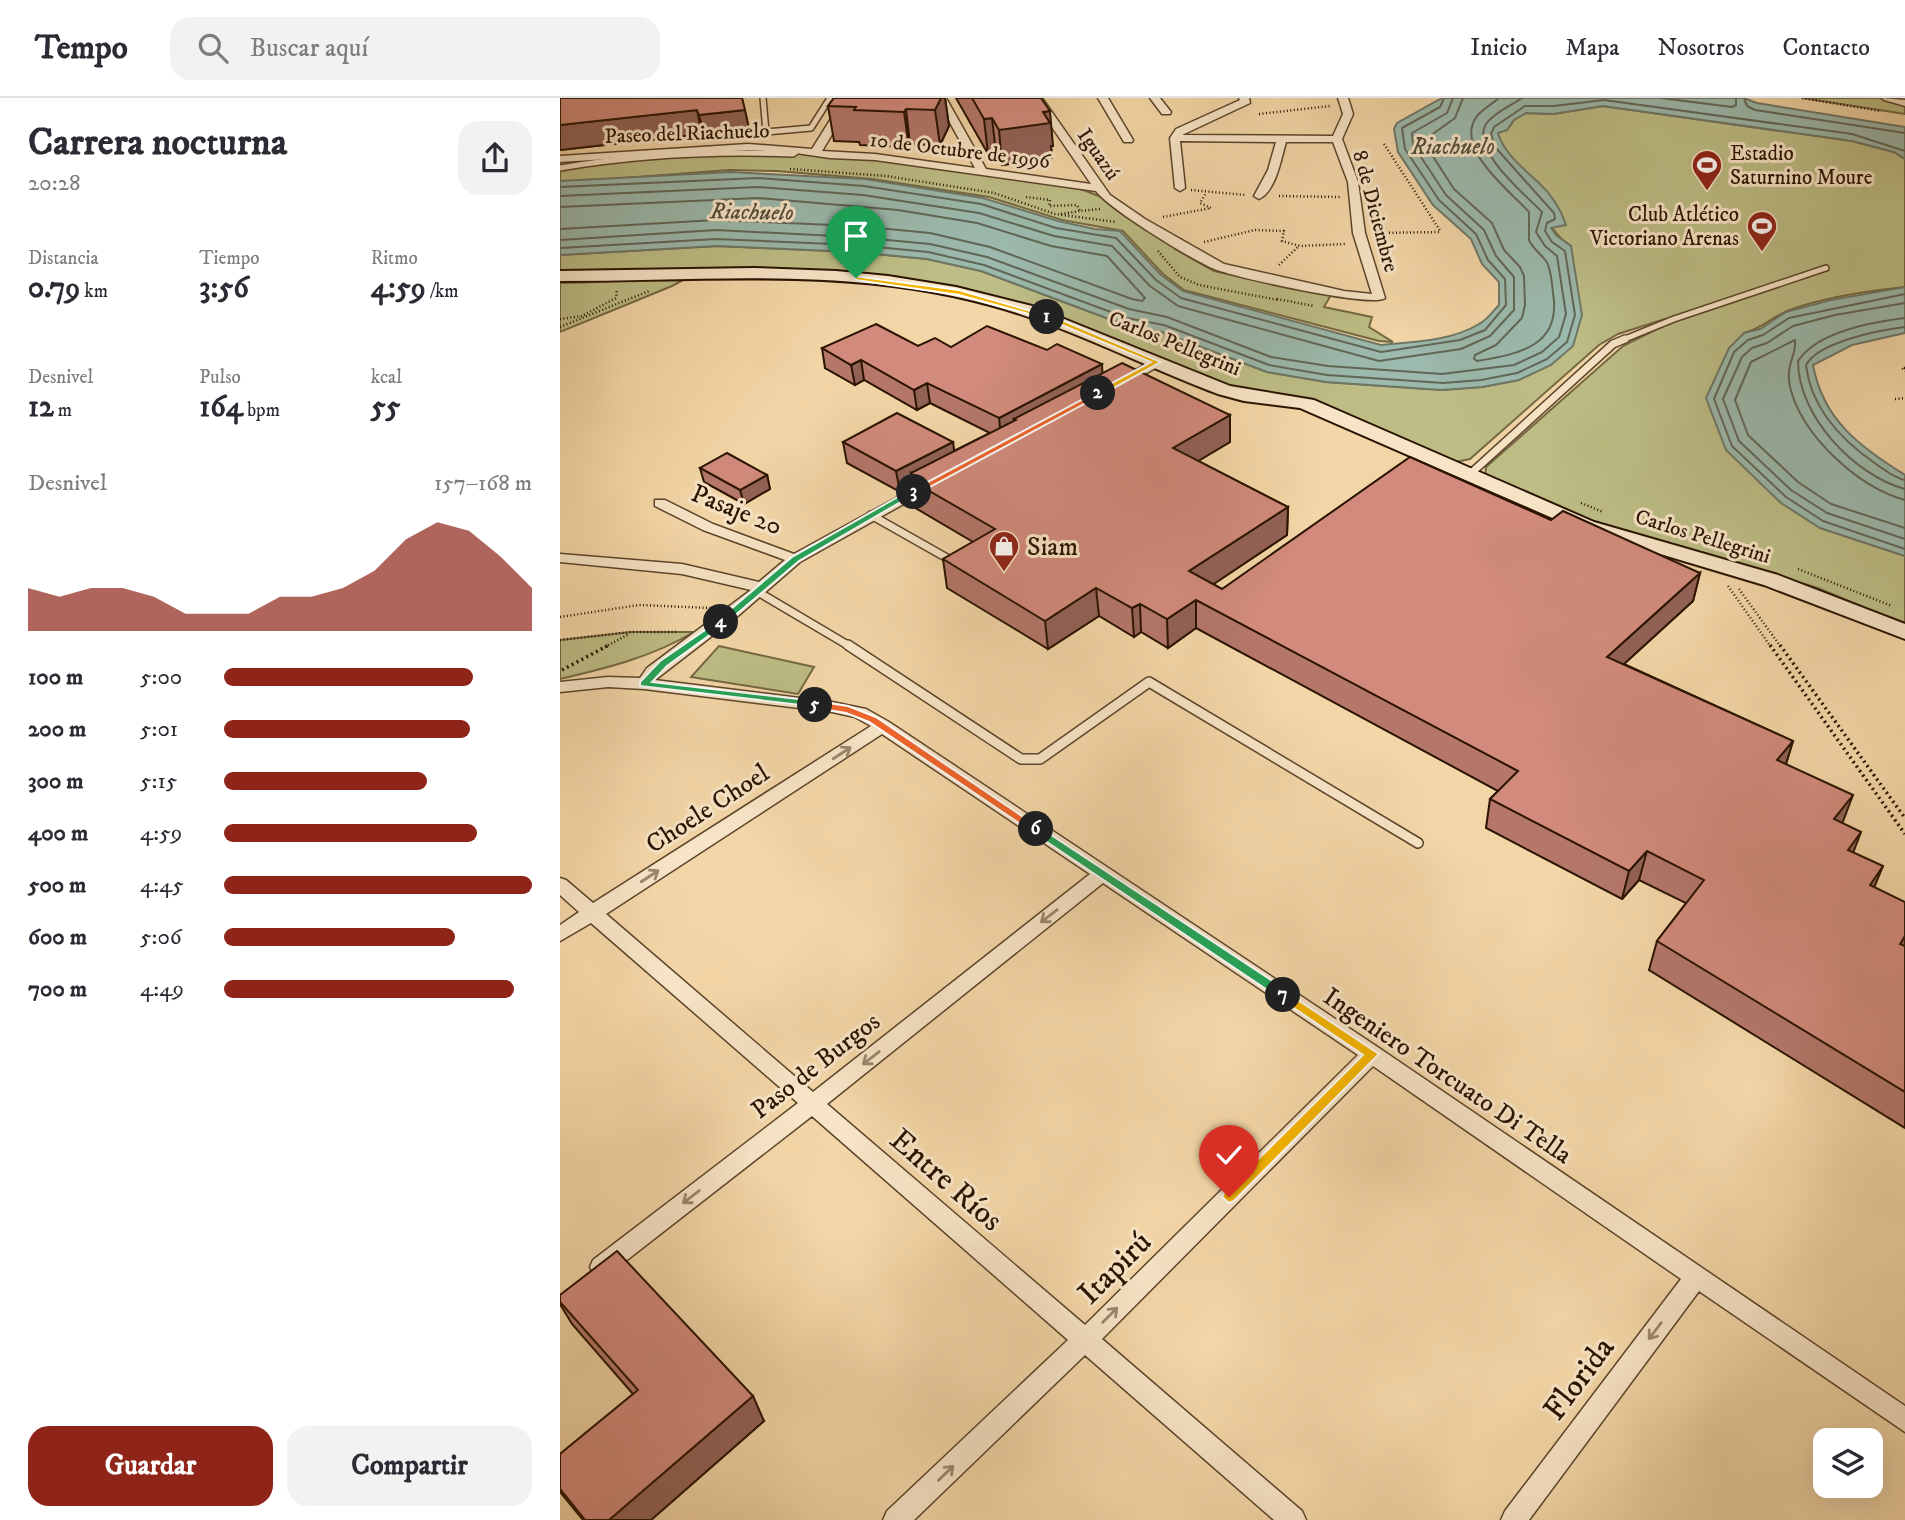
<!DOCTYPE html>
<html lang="es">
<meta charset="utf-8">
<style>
body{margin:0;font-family:"IM FELL DW Pica",serif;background:#f2f2f3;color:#2b2b33;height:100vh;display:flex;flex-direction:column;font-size:26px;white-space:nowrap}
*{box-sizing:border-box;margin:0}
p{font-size:23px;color:#7c7c81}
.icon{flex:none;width:38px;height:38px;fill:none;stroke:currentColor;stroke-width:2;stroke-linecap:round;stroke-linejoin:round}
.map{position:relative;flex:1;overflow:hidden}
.sheet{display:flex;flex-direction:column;background:#fff;width:560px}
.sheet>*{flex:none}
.controls{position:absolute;left:1253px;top:1330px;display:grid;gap:14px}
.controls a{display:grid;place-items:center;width:70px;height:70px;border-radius:14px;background:#fff;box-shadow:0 7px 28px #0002;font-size:35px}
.pin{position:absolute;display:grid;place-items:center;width:60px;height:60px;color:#fff;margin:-72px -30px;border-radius:50% 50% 50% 0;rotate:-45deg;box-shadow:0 0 7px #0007}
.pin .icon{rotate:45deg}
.km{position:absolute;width:35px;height:35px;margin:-18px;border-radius:50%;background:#222;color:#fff;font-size:19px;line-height:35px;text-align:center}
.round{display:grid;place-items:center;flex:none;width:74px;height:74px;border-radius:21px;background:#f2f2f3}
.head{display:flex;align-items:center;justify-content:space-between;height:119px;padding:0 28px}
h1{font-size:38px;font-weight:700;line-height:52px}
.figures{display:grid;grid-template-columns:repeat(3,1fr);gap:10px;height:119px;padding:7px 28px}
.figures div{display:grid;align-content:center}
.figures b{font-size:30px;font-weight:700}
.figures small{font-size:19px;font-weight:400}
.figures p{font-size:19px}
.chart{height:196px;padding:14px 28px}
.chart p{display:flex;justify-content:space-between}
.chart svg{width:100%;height:126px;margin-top:7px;fill:#8f2418;opacity:.7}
.primary-button{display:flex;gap:14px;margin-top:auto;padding:14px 28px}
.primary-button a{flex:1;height:80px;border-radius:21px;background:#8f2418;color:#fff;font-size:28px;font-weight:700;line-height:80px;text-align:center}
.primary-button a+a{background:#f2f2f3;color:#2b2b33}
ul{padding:0 28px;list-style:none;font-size:23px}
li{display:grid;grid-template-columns:112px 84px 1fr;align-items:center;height:52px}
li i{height:18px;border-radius:9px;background:#8f2418}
header{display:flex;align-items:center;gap:42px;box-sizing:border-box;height:98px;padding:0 35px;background:#fff;border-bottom:2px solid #e1e1e2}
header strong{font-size:33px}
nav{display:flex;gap:38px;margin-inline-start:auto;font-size:24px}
.search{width:490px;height:63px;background:#f2f2f3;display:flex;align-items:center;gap:18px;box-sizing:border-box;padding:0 24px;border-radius:21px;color:#7c7c81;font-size:26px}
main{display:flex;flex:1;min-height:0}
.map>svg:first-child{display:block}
.green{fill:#bdbd85;stroke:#746842;stroke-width:2}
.water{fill:#9bb9ac;stroke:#6e7767;stroke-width:2}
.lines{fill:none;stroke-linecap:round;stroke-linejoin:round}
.shore{stroke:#626656;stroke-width:2}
.lane-far2-casing{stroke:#5c442a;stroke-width:8}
.lane-far1-casing{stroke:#5c442a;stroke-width:10}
.lane-casing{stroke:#5c442a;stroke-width:12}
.street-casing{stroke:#5c442a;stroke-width:3}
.secondary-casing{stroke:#2a1300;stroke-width:4}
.path-far1{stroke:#2a1300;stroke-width:2.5;stroke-dasharray:1 2.5;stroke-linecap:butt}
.path{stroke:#2a1300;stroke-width:3.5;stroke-dasharray:2 3.5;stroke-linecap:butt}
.lane-far2{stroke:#f7e4c6;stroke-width:5}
.lane-far1{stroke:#f7e4c6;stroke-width:7}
.lane{stroke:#f7e4c6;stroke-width:9}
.street{fill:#f7e4c6;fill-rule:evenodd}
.secondary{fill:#f7e4c6;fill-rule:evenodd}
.wall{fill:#b4776a;stroke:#2a1300;stroke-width:2}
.shaded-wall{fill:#926156;stroke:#2a1300;stroke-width:2}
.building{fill:#d18a7b;stroke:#2a1300;stroke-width:2}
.oneway{stroke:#9b866d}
.split-1{fill:#f5b400;stroke:#fff;stroke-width:2}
.split-2{fill:#f5b400;stroke:#fff;stroke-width:2}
.split-3{fill:#f0652b;stroke:#fff;stroke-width:2}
.split-4{fill:#22a559;stroke:#fff;stroke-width:2}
.split-5{fill:#22a559;stroke:#fff;stroke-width:2}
.split-6{fill:#f0652b;stroke:#fff;stroke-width:2}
.split-7{fill:#22a559;stroke:#fff;stroke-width:2}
.split-8{fill:#f5b400;stroke:#fff;stroke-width:2}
.labels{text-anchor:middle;stroke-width:6;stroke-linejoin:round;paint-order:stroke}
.far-street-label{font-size:21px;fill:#2a1300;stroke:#f7e4c6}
.far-poi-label{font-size:21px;fill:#2a1300;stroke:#f7e4c6;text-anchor:start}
.far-water-label{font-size:23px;font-style:italic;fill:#524d3c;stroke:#f7e4c6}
.street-label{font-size:26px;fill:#2a1300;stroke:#f7e4c6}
.poi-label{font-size:26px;fill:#2a1300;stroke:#f7e4c6;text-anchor:start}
.near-street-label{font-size:32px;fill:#2a1300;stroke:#f7e4c6}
</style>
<header>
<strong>Tempo</strong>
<div class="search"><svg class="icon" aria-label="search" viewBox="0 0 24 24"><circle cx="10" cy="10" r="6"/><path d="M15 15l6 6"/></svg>Buscar aquí</div>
<nav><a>Inicio</a><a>Mapa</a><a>Nosotros</a><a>Contacto</a></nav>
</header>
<main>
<section class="sheet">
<div class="head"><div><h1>Carrera nocturna</h1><p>20:28</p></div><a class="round"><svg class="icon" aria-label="share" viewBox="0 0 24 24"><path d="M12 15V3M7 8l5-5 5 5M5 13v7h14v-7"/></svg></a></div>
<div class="figures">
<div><p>Distancia</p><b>0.79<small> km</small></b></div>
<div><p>Tiempo</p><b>3:56</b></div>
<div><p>Ritmo</p><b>4:59<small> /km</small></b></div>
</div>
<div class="figures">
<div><p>Desnivel</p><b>12<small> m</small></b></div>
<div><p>Pulso</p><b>164<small> bpm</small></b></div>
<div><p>kcal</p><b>55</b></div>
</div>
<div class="chart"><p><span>Desnivel</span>157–168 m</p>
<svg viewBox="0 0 160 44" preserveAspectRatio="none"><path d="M0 44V29L10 32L20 29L30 29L40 32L50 38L60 38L70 38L80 32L90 32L100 29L110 23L120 12L130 6L140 9L150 18L160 29V44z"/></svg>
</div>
<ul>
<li><b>100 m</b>5:00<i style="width:81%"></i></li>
<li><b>200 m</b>5:01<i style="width:80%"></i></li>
<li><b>300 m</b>5:15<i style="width:66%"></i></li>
<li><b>400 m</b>4:59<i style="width:82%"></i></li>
<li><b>500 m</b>4:45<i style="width:100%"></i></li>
<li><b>600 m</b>5:06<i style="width:75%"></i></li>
<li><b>700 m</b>4:49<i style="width:94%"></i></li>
</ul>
<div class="primary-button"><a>Guardar</a><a>Compartir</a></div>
</section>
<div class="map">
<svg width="1345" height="1422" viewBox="0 0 1345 1422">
<rect width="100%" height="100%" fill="#f3d6a7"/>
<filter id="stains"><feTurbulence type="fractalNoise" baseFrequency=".00286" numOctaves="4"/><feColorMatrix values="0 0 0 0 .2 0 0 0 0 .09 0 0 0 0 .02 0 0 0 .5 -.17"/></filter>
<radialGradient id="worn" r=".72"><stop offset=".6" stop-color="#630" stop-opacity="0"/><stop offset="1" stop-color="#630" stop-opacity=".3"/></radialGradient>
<path class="green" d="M1242,0H1319L1345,7V16Z
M1043,8L1292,43L1334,54L1345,61V189C1307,193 1263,199 1227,213C1211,220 1202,230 1184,235L1146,300L1260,430L1345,458V527L1258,490L1026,421L925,379L926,369L1063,248L1107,226L1105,221L1058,236L1039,247L910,361L891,365L738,299L679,293L503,221L343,183L0,174V157L157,148L295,154L367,161L421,173L565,227L602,234L707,274L766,284L882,292L922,289L959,282L1011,148C985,131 986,114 980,86C963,74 943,54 937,34L947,32L954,22L965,15L993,16Z
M179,52L319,61L518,90L539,98L611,144L615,151L654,173L771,197L764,209L812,219L809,229L833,244L819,243L624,192L603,176L563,133L502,122L429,99L312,81L217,73L169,72L0,85V63Z
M123,182L112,188L0,234V185Z
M71,534H134C92,559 47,570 0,581V542Z
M159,548L254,569L238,596L131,579Z"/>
<path class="water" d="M882,0H1184L1197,5L1345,29V61L1334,54L1292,43L1043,8L993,16L966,15L954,22L947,32L938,35C944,56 964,71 979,85C992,97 1001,112 1006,127L991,130L997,138L1011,148L1022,217L1013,248L991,267L959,282L922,289L882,292L766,284L707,274L602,234L565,227L421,173L367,161L295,154L157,148L0,157V83L170,74L305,81L423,100L498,123L535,131L560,133L601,177L623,193L821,247C852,244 892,243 919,226C927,222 933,213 939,207V184L922,166L911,141L873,107L838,54L834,31L837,25Z
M1345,189V235L1292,247L1253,267C1263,322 1300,349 1345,377V458L1260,430L1221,405L1166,352L1146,300L1169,250L1184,235L1200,231L1226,214L1271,202Z"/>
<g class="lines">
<path class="shore" d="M903,0L895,20L863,43L894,91L932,125L944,152L960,169L964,178L965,207L962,220L936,247L915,257L914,261L917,263C959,256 1002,248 993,195C992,186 991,170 986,163C980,155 973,151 969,142V114C950,93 893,50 917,18C923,11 932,6 939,0
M1101,0L1172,9L1176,7V0
M1184,0L1187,8L1195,12L1345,35
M0,89L198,80L304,88L421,106L496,130L556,140L596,182L621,200L821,254L900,242L925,232L946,207L945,181L928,162L916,136L879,102L845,51L842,30L880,9L884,0
M0,98L198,89L303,97L419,115L494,138L552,148L590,188L618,208L819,263L901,251L930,238L954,212V179L936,158L924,132L886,97L853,47L852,35L887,15L893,0
M0,109L198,100L338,112L417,125L491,148L547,158L585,200L582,203L572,201L430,149L370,135L297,128L156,122L0,131
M0,142L156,132L296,139L370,146L427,159L569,211L607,219L711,259L768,268L882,276L954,267L982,254L999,239L1006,216L997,158L985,148L976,134L982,114C966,97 910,52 926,26C933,15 952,7 962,0
M0,150L156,141L296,147L368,154L424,167L567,220L604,227L709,267L767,277L883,285L921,282L957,275L987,261L1007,244L1015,217L1005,153L992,144L985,133L987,125L995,121L994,115L935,49L931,36L934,29L965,8H994L1044,2L1292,36L1345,53
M1345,196L1229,220L1203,237L1188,242L1174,254L1154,301L1172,348L1226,399L1263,423L1345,451
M1345,205L1275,217L1233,228L1207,245L1192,250L1182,259L1163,301L1179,343L1231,392L1267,415L1345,441
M1345,220C1312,224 1258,233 1238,263C1238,318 1294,377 1345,391
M1345,229C1320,232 1258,244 1246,267C1251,311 1281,342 1316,366C1325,372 1334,380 1345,382
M1345,402C1298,389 1242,338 1230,289C1225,266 1237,257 1235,242L1191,264L1175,302L1188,337L1238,384L1271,406L1345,430"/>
<g class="lane-far2-casing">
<path id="lane-far2" d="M203,0L206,34L251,30L270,0
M0,70C77,57 155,53 233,56L237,53
M1060,243L1114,221L1266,170"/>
</g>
<g class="lane-far1-casing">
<path id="lane-far1" d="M909,377L1053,246L1065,241
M311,417L394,464
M198,494L291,549"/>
</g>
<g class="lane-casing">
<path id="lane" d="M288,547L461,661H480L589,584L858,745"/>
</g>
<g class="street-casing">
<path id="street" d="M376,0H386L426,71L531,86L472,0H482L550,97L585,121L664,166L784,193L812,196L793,135L788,84L773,44H726C721,61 716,93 699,101L694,98L708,72L716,44L620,43L625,90L620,93L615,90L610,40L616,31L680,2L679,0H689L690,5L622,37L773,38L783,16L778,0H788L793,16L782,41L798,84L805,135L825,200C812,210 679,180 657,172C635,164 549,111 536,93L315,62L270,60L229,54L188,52L0,64V58L188,46L252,51L272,19L291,12L296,15L295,17L280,23L262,53L315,56L415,70L388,21L364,20L359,17L364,14L384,15Z
M538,0H548L573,42L572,44H564Z
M590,0H600L611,14L610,16H602Z
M1322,0L1345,2V8L1324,2Z
M597,260L601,261V267L565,287L560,288L554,284Z
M369,382L376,386L374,389L240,464L179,517L95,582L272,604L306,611L329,624L819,950L1345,1308V1334L1139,1193L969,1422H941L945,1413L1121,1181L813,968L542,1241L742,1413L746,1422H714L525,1257L354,1422H323L327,1413L508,1242L252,1018L49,1176L41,1179L33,1176L30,1169L33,1162L238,1005L31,825L0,843V827L19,814L0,797V780L6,782L33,805L311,628L295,619L272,614L84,591L48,589L0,594V584L48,579L80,580L87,570L191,492L122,476L0,464V456L122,466L199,484L225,462L143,432L95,408V402H105L153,426L234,456ZM322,636L530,776L253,994L46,816ZM543,785L798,957L525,1227L267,1006Z"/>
</g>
<g class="secondary-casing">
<path id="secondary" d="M194,170L276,173L328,178L396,189L472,208L670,288L754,302L1034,424L1218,477L1345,526V541L1204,487L1020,432L740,310L684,303L658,296C581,267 508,228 430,207C290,168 143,183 0,183V173Z"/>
</g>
<path class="path-far1" d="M1242,0L1320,13
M699,16L770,8
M824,46L881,134
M230,71L326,78L434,95L495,116L556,124
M631,92L686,97
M719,98L781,99
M466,99L490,102L489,108L517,107L520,113L540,111
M501,116L520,113
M603,119L651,110L640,105L646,95
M815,135L881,134
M644,144L695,132L724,133L722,143L740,148L786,146
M598,153L620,179L639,187L718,202
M719,167L739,148
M717,201L754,208
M0,221L22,218L56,200L57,191
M0,229L89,193
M1345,270H1342L1345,273
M1335,301L1345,300
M1021,405L1043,414
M1238,471L1332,508
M1168,488L1211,549
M1179,491L1221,549
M0,519L79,507L151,510
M0,542L71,534H116
M45,549L69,536"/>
<path class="path" d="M1210,547L1345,736
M1220,547L1345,720
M2,572L49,547"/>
<use href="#lane-far2" class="lane-far2"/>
<use href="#lane-far1" class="lane-far1"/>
<use href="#lane" class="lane"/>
<use href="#street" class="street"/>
<use href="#secondary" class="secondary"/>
</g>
<path class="wall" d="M182,0L190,36L145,41L142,36L0,52Z
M274,0H385L389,28L380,47L350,46L349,49L300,47L299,44L274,43L268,8Z
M396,0H481L493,48H491L492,60L442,67L436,55L428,56Z
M358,248L391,249L542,275L670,317V344L638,363L728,409L727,437L653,486L662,491L991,422L1140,475L1133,503L1064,566L1233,643L1226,666L1282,725L1293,754L1314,789L1345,848V1030L1089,872L1097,843L1126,805L1079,782L1062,801L926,730L930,701L938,693L636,530L608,550L581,534L574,539L539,518L488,551L387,490L383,461L413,444L352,408L349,390L340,394L287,365L283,344L394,353L430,335L370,305L357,312L304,282L295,287L265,270L262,250Z
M140,370L207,377L210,391L184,406L144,384Z
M0,1197L204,1323L91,1422H23L0,1394V1356L73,1296L12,1226L0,1206Z"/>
<path class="shaded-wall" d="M381,0H385L389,28L380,47L375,12Z
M346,11L350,46L349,49L344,14Z
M137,12L142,36L0,52V27Z
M185,12L190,36L145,41L139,17Z
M490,13L493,48H491L492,60L442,67L439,32L483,14Z
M432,20L436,55L428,56L424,21Z
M301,262L304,282L295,287L291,267Z
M542,266L543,286L456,322L454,321L455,333L441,340L439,320Z
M367,285L370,305L357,312L354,292Z
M670,317V344L613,378V350Z
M393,344L396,365L353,377L351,375L352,383L347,380L349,390L340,394L336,373Z
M207,377L210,391L184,406L180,392Z
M728,409L727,437L630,502L629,473Z
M1140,475L1133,503L1041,587L1047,559Z
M536,490L539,518L488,551L485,523Z
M636,502V530L608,550L607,521Z
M580,506L581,534L574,539L572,510Z
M1233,643L1224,672L1217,662Z
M1293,697L1282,726L1274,721Z
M1301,734L1290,763L1288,752Z
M1087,753L1079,782L1062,801L1069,773Z
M1323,768L1311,797L1310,787Z
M1345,838V847L1327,874L1340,846Z
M193,1298L204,1323L91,1422H49Z"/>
<path class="building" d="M0,0H182L185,12L139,17L137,12L0,27Z
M274,0H381L375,12L346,11L344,14L294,12L296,9L268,8Z
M412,0H481L490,13L483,14L490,25L439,32L432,20L424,21Z
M316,226L358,248L375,240L391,249L427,228L487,252L497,246L542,266L439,320L367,285L354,292L301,262L291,267L262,250Z
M562,265L670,317L613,350L728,409L629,473L662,491L850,359L991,422L1003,413L1140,475L1047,559L1233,643L1217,662L1293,697L1274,721L1301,734L1288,752L1323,768L1310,787L1345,804V838L1340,846L1345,848V994L1097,843L1144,782L1087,753L1069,773L930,701L958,673L636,502L607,521L580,506L572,510L536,490L485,523L383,461L435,431L347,380L353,377L351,375L456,322L454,321Z
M337,315L393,344L336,373L283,344Z
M167,355L207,377L180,392L140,370Z
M57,1153L193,1298L49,1422H25L0,1391V1356L78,1292L0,1204V1197Z"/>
<defs><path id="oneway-shaft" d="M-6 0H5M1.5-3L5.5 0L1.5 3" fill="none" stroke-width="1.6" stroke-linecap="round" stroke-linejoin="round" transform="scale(1.75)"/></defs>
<g class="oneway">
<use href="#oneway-shaft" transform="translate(282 655) rotate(-33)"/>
<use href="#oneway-shaft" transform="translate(90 778) rotate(-33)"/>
<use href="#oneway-shaft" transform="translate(489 818) rotate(142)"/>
<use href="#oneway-shaft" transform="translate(311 960) rotate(142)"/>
<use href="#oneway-shaft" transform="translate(131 1099) rotate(142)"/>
<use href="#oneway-shaft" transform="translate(550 1217) rotate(-45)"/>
<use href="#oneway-shaft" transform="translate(1095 1233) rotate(127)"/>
<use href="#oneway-shaft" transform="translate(386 1375) rotate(-44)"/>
</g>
<path class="split-1" d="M294,178L399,192L491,219L487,221L399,197L296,182Z"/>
<path class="split-2" d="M485,217H490L601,264L541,297H535V294L591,264L485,220Z"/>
<path class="split-3" d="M538,293L541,297L357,396L349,394Z"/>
<path class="split-4" d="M350,392L358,394L239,463L165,526H158V522L232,459Z"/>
<path class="split-5" d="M161,521L166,524L165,526L107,568L92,584L255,603L258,604V609L80,588V584L100,563Z"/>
<path class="split-6" d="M255,603L288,608L316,619L481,731L476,735L472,734L309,624L286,615L251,609V604Z"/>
<path class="split-7" d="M476,727L728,893V900H719L472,734L470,731Z"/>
<path class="split-8" d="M723,892L819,956L674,1103L669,1105L662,1099L664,1095L803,957L719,900L717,897Z"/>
<defs>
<g id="stadium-pin" transform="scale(1.575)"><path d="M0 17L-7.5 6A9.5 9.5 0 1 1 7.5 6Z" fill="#8f2418" stroke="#f7e4c6"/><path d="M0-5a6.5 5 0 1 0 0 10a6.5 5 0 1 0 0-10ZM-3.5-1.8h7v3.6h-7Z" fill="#fff"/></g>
<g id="shop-pin" transform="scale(1.575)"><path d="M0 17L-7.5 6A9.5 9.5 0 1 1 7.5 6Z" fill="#8f2418" stroke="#f7e4c6"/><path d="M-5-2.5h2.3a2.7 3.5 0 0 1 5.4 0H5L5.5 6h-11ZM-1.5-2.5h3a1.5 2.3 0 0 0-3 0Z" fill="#fff"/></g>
</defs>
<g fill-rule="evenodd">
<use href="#stadium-pin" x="1147" y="67"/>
<use href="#stadium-pin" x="1202" y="128"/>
<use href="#shop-pin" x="444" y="448"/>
</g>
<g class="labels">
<g class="far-street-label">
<text transform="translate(127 35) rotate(-2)" y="7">Paseo del Riachuelo</text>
<text transform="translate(400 52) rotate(7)" y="7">10 de Octubre de 1996</text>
<text transform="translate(539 56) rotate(55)" y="7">Iguazú</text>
<text transform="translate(816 113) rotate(75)" y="7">8 de Diciembre</text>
<text transform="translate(615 245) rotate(22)" y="7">Carlos Pellegrini</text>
<text transform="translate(1143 438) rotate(17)" y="7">Carlos Pellegrini</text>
</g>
<g class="far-poi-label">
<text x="1170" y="62">Estadio<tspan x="1170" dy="24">Saturnino Moure</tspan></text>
<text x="1179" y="123" text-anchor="end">Club Atlético<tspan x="1179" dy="24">Victoriano Arenas</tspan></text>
</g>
<g class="far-water-label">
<text x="893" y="56">Riachuelo</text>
<text transform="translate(192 113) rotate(1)" y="8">Riachuelo</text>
</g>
<g class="street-label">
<text transform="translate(177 411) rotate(22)" y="9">Pasaje 20</text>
<text transform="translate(147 710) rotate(-33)" y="9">Choele Choel</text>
<text transform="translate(255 967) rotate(-38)" y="9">Paso de Burgos</text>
<text transform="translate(888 977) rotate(34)" y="9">Ingeniero Torcuato Di Tella</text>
</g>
<g class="poi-label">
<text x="467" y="457">Siam</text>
</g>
<g class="near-street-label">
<text transform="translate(387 1081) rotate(41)" y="11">Entre Ríos</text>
<text transform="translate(554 1169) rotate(-45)" y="11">Itapirú</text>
<text transform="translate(1018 1280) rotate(-53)" y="11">Florida</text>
</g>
</g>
<rect width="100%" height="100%" filter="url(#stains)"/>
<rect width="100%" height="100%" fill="url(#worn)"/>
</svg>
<div class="controls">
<a><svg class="icon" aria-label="layers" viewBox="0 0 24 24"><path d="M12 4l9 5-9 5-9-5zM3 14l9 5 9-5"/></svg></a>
</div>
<div class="pin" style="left:296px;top:180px;background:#1e9e55"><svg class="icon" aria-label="arrive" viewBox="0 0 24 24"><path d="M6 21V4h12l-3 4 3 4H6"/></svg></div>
<div class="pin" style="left:669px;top:1099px;background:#d93025"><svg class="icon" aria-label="check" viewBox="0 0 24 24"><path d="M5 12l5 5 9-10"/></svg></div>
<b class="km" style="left:487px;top:219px">1</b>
<b class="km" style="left:538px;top:295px">2</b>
<b class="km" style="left:354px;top:394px">3</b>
<b class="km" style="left:161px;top:524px">4</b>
<b class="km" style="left:255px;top:607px">5</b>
<b class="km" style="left:476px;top:731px">6</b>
<b class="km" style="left:723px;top:897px">7</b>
</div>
</main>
